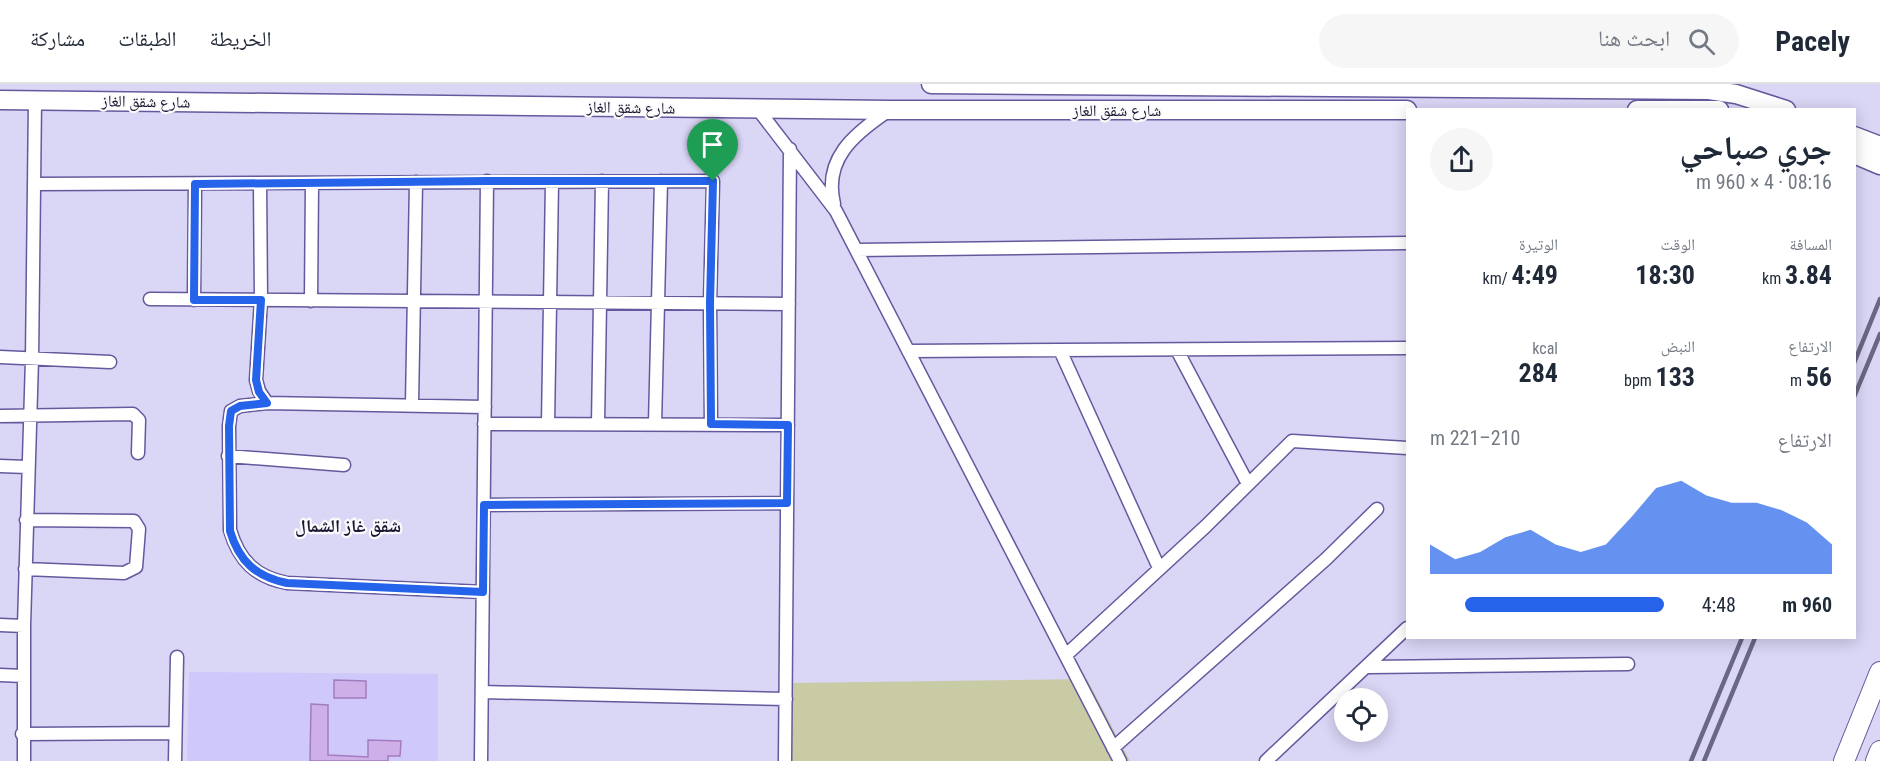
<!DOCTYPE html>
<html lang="ar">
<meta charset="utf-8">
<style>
body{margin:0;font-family:"Roboto Condensed","Noto Naskh Arabic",sans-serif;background:#f6f6f7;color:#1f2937;direction:rtl;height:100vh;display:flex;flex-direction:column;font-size:22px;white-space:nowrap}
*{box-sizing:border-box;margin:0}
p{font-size:20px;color:#747a83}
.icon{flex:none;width:33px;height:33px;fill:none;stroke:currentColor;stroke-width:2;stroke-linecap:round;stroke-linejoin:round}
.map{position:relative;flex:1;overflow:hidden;direction:ltr}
.side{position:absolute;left:1406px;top:24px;width:450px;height:531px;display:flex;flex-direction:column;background:#fff;border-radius:0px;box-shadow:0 3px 15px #0003;direction:rtl}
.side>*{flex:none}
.fabs{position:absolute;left:1334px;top:604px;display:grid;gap:12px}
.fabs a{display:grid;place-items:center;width:54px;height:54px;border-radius:50%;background:#fff;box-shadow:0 3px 15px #0003;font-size:30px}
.pin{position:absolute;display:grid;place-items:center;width:51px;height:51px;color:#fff;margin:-62px -26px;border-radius:50% 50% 50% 0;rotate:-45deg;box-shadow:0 0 6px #0007}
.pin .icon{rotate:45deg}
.round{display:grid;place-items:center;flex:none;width:63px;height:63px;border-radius:32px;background:#f6f6f7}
.overview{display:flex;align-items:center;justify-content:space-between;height:102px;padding:0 24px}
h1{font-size:33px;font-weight:700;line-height:45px}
.figures{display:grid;grid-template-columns:repeat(3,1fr);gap:9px;height:102px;padding:6px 24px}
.figures div{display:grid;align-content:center}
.figures b{font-size:26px;font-weight:700}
.figures small{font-size:16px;font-weight:400}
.figures p{font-size:16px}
.chart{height:168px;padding:12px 24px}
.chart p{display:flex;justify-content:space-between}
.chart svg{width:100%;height:108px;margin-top:6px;fill:#2563eb;opacity:.7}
ul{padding:0 24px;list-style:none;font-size:20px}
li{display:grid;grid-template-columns:96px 72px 1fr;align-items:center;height:45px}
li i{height:15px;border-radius:8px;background:#2563eb}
header{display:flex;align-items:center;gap:36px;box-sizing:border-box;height:84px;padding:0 30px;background:#fff;border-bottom:2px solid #e0e1e3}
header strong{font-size:28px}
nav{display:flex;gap:33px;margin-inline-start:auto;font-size:21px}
.search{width:420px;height:54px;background:#f6f6f7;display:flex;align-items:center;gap:15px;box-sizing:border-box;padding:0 21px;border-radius:33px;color:#747a83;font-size:22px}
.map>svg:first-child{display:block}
.built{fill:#cec8fb}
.green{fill:#c9cba4}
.building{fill:#cfafe8;stroke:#a37cc0;stroke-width:1.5}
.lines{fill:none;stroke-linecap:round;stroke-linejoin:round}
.minor-casing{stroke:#65599d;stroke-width:15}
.primary-casing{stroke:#65599d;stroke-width:21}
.trunk-casing{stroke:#65599d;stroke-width:22}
.minor{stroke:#fff;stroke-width:12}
.primary{stroke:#fff;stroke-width:18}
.trunk{stroke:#fff;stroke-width:20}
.rail{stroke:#6b6684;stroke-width:4.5}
.route-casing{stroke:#fff;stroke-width:12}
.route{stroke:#2563eb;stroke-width:8}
.labels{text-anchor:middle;stroke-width:4.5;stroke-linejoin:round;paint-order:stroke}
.street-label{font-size:16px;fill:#1c1733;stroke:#fbfbfb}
.neighbourhood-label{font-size:18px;font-weight:bold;fill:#1c1733;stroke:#fbfbfb}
</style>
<header>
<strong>Pacely</strong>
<div class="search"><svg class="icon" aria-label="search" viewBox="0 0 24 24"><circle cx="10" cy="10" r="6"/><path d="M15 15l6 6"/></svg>ابحث هنا</div>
<nav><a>الخريطة</a><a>الطبقات</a><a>مشاركة</a></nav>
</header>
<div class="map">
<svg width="1880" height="677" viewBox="0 0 1880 677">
<rect width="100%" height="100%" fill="#d9d6f6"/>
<path class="built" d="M189,588L438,590V677H187Z"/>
<path class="green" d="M1087,595L1130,677H788L793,599Z"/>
<path class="building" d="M334,596L366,597V614H334Z
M311,620L328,621V671L368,673V656L401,657L400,672H388V677H310Z"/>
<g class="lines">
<g class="minor-casing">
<path id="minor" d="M757,24L836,127L1120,677
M260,99L261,216L256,296L259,307L267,319L485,323
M34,100L713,97L710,219L711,341
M834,120C823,75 854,50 888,27
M856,166L1407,159
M150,215L789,220
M194,216L195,100
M311,217L312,99
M1060,266L1159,484
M1177,266L1248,400
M908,267L1407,264
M0,273L110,278
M267,319L240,322L231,327L229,342L230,446C239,477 256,493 287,499L483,508
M412,320L416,98
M0,332L133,330L139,336L138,369
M484,340L788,341
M548,340L552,98
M598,340L602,97
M655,340L661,97
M228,372L344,381
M0,382L27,383
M484,421L787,419
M25,485L124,489L136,483L139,445L134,437L26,436
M0,541L24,542
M1066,571L1206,442L1292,357L1407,364
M1368,583L1628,580
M0,591L23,592
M482,608L786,615
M22,650L175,649
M1113,664L1326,475L1377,425
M24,677V542L32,275L35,16
M175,677L177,573
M481,677L487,97
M785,677L790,65
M1266,677L1407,544"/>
</g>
<g class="primary-casing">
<path id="primary" d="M931,0L1709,6L1736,10L1786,26
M0,16L890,26H1407
M1637,26H1719
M1854,52L1880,62
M1854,70L1880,81"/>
</g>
<g class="trunk-casing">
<path id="trunk" d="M1844,677L1880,588
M1876,677L1880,667"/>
</g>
<use href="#minor" class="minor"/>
<use href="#primary" class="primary"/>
<use href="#trunk" class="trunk"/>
<path class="rail" d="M1854,279L1880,215
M1854,313L1880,250
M1691,677L1742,554
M1704,677L1755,554"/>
</g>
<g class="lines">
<g class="route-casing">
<path id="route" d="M487,97H713L710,219L711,340L788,341L787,419L484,421L483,508L287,499C256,493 239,477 230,447L229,342L231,327L240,322L267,319L259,308L256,296L261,216H194L195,100Z"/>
</g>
<use href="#route" class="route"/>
</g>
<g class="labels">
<g class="street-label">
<text transform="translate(146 17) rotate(1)" y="6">شارع شقق الغاز</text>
<text transform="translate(631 23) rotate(1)" y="6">شارع شقق الغاز</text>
<text x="1117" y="32">شارع شقق الغاز</text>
</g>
<g class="neighbourhood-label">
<text x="348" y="448">شقق غاز الشمال</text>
</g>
</g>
</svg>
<div class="fabs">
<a><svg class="icon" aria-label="locate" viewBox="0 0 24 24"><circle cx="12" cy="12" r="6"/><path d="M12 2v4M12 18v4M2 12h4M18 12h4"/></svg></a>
</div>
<div class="pin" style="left:713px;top:97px;background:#1e9e55"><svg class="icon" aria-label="arrive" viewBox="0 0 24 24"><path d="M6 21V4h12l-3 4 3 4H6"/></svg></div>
<section class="side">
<div class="overview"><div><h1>جري صباحي</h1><p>08:16 · 4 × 960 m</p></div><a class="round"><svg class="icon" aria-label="share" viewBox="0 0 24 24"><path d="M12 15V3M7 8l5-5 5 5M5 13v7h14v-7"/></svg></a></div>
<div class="figures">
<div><p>المسافة</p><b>3.84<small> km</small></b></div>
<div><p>الوقت</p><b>18:30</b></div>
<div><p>الوتيرة</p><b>4:49<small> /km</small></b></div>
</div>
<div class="figures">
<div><p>الارتفاع</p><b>56<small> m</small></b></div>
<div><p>النبض</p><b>133<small> bpm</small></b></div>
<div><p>kcal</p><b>284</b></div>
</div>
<div class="chart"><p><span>الارتفاع</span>210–221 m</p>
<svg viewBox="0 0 160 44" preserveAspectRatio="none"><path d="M0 44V32L10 38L20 35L30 29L40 26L50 32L60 35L70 32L80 21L90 9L100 6L110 12L120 15L130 15L140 18L150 23L160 32V44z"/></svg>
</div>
<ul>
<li><b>960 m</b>4:48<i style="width:85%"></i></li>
</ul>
</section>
</div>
